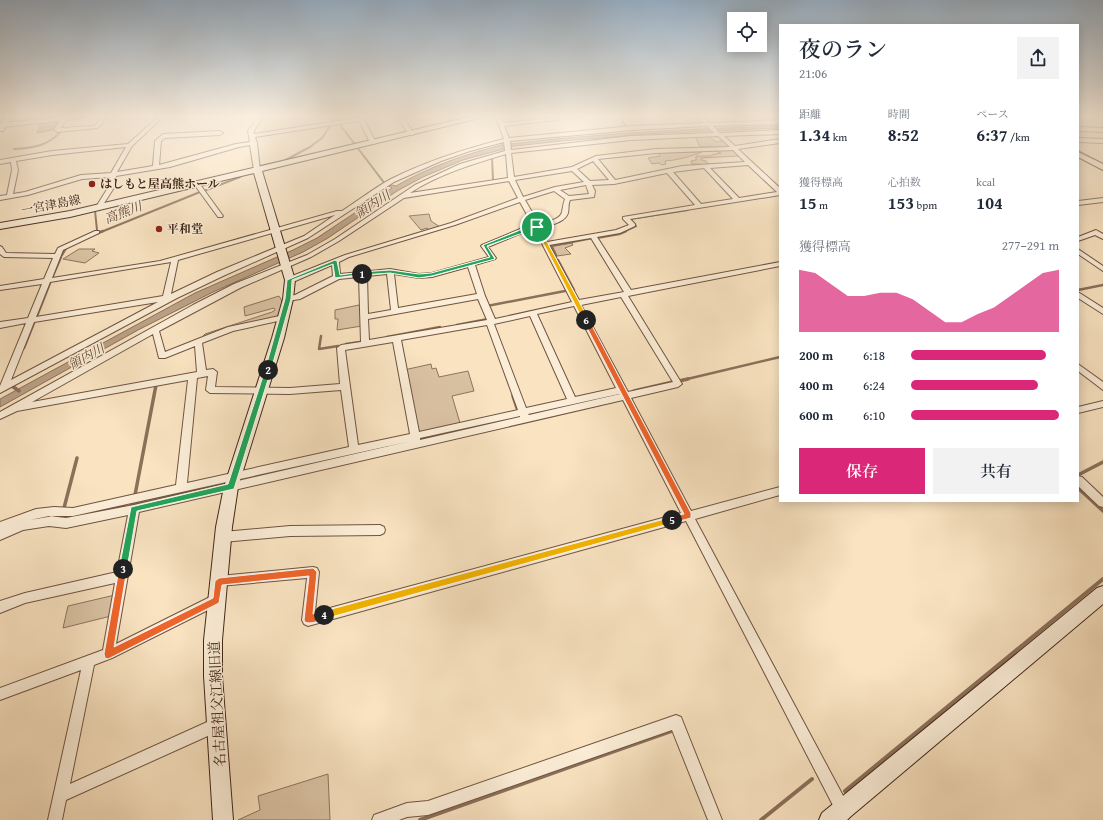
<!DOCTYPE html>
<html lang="ja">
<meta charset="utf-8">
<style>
body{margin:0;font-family:"Gentium Book Plus","Noto Serif JP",serif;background:#f2f2f3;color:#1f2937;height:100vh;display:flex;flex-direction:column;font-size:15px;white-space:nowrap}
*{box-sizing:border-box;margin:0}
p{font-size:13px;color:#747a83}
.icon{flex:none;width:22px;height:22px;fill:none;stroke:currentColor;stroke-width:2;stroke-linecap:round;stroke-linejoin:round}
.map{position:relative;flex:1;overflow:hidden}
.panel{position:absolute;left:779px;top:24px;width:300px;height:478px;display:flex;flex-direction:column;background:#fff;border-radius:0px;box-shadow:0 2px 10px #0003}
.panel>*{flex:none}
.fabs{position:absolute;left:727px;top:12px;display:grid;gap:8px}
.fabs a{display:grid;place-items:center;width:40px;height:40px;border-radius:0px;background:#fff;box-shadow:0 2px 10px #0003;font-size:20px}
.pin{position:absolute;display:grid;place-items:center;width:34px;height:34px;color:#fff;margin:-17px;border:2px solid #fff;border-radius:50%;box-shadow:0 1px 4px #0007}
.km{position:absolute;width:20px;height:20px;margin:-10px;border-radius:50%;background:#222;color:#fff;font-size:11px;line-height:20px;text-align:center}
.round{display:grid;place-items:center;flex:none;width:42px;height:42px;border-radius:0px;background:#f2f2f3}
.head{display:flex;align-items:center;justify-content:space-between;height:68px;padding:0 20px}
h1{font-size:22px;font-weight:600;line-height:30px}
.metrics{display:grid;grid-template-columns:repeat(3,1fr);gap:6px;height:68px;padding:4px 20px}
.metrics div{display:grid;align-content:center}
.metrics b{font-size:17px;font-weight:600}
.metrics small{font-size:11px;font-weight:400}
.metrics p{font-size:11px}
.chart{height:112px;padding:8px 20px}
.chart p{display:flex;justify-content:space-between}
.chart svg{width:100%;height:72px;margin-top:4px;fill:#db2777;opacity:.7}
.button{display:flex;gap:8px;margin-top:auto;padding:8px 20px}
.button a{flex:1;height:46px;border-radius:0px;background:#db2777;color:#fff;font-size:16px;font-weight:600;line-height:46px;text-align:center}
.button a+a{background:#f2f2f3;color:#1f2937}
ul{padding:0 20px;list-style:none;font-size:13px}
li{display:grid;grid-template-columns:64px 48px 1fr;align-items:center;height:30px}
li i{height:10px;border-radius:5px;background:#db2777}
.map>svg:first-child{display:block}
.green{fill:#dac3a4;stroke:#8e745d}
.water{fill:#bba287;stroke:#8b705a}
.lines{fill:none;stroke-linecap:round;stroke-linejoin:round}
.stream-far3{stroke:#8b705a;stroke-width:2}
.stream-far2{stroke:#8b705a;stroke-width:2.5}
.stream-far1{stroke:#8b705a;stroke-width:3.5}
.stream{stroke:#8b705a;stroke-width:4}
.street-casing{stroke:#705441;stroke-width:2}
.secondary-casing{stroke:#422516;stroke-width:2}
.street{fill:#fbedd7;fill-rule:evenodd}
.secondary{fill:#fbedd7;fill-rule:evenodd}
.split-1{fill:#22a559;stroke:#fff}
.split-2{fill:#22a559;stroke:#fff}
.split-3{fill:#22a559;stroke:#fff}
.split-4{fill:#f0652b;stroke:#fff}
.split-5{fill:#f5b400;stroke:#fff}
.split-6{fill:#f0652b;stroke:#fff}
.split-7{fill:#f5b400;stroke:#fff}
.poi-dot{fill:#8f2418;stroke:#fbedd7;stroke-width:1.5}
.labels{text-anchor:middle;stroke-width:3;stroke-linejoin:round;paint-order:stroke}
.far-poi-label{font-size:12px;font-weight:bold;fill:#422516;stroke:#fbedd7;text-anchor:start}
.far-street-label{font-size:12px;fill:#422516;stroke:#fbedd7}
.far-water-label{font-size:13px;font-style:italic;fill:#664a38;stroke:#fbedd7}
.street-label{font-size:14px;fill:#422516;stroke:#fbedd7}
</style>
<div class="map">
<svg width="1103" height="820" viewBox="0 0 1103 820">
<rect width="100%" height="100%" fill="#f9e3c1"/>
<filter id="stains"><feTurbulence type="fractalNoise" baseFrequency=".005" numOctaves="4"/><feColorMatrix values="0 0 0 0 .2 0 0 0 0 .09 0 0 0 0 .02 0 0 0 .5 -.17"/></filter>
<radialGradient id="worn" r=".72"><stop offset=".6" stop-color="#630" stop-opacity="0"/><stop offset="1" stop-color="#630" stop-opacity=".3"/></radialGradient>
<path class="green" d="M695,136H708L716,142L723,141L729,147H700Z
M689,150L690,152H702C689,157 679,160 665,161L666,164L662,165L659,163L652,164L648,158L660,156L659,152Z
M712,150H732L739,156L701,158L702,160L706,161L709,165L692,164L691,161L696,160V156H710L715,154L721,153Z
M429,214L431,221L440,227L429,231L427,228L421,230L409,216Z
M572,243L573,245L565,248L571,254L557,256L552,246Z
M79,249H95L92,251L99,253L85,263L63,259Z
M279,296L282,301L279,316L201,338L205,334L272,312L275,310L274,308L245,316L244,307Z
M359,305L361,306L362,326L337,330L338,319H335V310Z
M431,364L432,369L436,368L439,377L468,371L474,391L452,396L460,423L416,433L404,370Z
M115,595L111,616L63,628L68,606Z
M328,774L330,820H238L260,810L258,796Z"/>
<path class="water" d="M58,122L53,129L50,130H52L37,133L41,123Z
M780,126V128L662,133L561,141L515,146L463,160L423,177L397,191L328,238L303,252L213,292L138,330L0,407V399L195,293L293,250L317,238L392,188L389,186L392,185L396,186C429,167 465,154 502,145L501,143L508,142L511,144C601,133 690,129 780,126Z"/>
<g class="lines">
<path class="stream-far3" d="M620,117L627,128
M335,118L385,184
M14,149C32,148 49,146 61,131
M1078,151L1103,164
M492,157L493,180
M280,163L310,147L322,138L336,117
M204,191L240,177
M95,211L97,230
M101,232L200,192
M623,232L636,226L630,219L688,210"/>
<path class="stream-far2" d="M98,233L103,231
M596,238L619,234L626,231
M553,249L551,246L592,238
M554,251L556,256
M62,255L66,248
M558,260L574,290
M52,278L61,257
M1078,290L1103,285
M487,306L565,291
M37,316L50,283
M457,325L488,319L487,317
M321,336L319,349L338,346
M387,337L440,327
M346,344L360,342
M24,348L34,323
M683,380L780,357"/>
<path class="stream-far1" d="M679,381L688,379
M12,386L19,391
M634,391L673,382
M513,396L518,411
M527,415L617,394
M418,440L521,416
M1078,475L1103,462
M241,479L411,441
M1078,488L1103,511
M135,495L156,385
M131,504L225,483
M64,508L77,458
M44,517H70L125,505"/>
<path class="stream" d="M845,791L1103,579
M420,820L674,730
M761,820L812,779"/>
<g class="street-casing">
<path id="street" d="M62,117H84L66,120L61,128L94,126L98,122L100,117H105L102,124L97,128L57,132L54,130L60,121L3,127L0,125L3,123Z
M158,117H163L132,146L117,172L153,166L155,141L163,134L220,131L223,133L220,135L165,138L161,141L159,165L236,144L250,142L248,131L258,117H263L254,131V134L363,117L376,143L371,144L359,121L255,137L257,143L260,170L257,172L254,170L250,145L239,147L170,167L116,176L115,186L101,208L99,209L96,207L109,186L110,177L82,179L28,195L0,200V196L7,195L12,170L11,162L0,164V160L52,151L128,144ZM126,147L111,173L81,175L25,192L13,194L18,170L16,161L52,155Z
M398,117H403L414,134L413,135H409Z
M496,117H501L503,123L561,117H581L504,126L509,138L633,126L704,123L698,117H703L709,123L780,120V124L713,126L720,133L780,130V134L724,136L735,146L780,139V143L738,149L780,188V195L630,219L635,224V226L620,233L597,237L631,290L780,262V266L628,296L682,384L678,387L631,398L691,511L780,487V495L695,519L848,805L850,810L848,815L843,817L838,815L686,521L308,626L304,624L302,620L307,578L219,586L215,585L213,581L215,577L219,576L313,567L317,568L319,572L315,612L681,513L623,400L139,512L116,644L212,596L216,595L220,596L222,600L220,604L112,658L94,665L70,784L216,718L221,720L223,725L221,730L66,800L62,820H48L81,670L0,700V688L103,650L115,583L25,603L0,613V601L25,593L117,572L128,515L66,528L49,526L23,530L0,540V522L36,509L54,507L73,508L176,485L188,380L17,411L0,419V412L193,305L234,284L307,255L335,239L415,185L460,164L505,151L504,142L470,151L441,161L394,182L308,238L223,276L177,298L0,393V386L26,323L0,328V322L28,318L42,284L0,290V286L44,279L53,258L4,257L0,254V246L2,247L6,253L55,254L58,248L95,231H99V233L63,250L52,278L160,261L337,211H342C358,201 374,188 391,179C427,161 465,149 504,139ZM707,126L714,133L631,136L511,150L510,141L633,130ZM718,136L730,147L656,149L596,156L572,167L514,177L511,153L631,140ZM733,150L745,162L682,166L620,179L615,180L598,159L656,153ZM506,154L508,178L410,193C439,174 473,164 506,154ZM593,161L609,180L590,181L577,169ZM748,165L777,192L739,198L710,168ZM704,168L733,199L701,204L673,172ZM572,171L584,182L555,187L523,197L515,180ZM667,173L695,205L623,217V219L629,225L616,230L547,242L540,228C549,225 565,223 568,213C569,208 568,204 570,200L594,197L595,191L592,185L614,184ZM509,181L518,198L451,223L345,255L287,278V282H293L332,265L333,276L295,295L285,297L284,299L288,301L300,299L339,279L359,277L361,342L341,345L337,348L340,384L290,388L215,387L217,372L213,369L206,370L202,343L233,331L287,319L288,317L284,315L228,327L165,352L159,331L240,288L311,257L339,241L404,198ZM586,185L589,194L569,196L560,190ZM554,191L565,199C563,204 563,207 562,212C560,220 546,222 539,224L525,200ZM520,202L532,224L482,245L481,246L489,257L432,273L419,274L390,269L340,274L339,262L349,257L455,225ZM335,215L304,236L217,272L171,294L178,260ZM534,228L572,302L495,319L485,296L475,265L495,259L496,258L488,247ZM591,238L624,292L579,300L549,245ZM171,262L163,296L36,317L50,282ZM468,267L477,294L398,308L394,274L419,278L432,277ZM387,274L391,310L368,314L367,276ZM621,297L673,382L628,392L581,305ZM478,299L487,320L369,340L368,319ZM158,302L11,380L34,322ZM574,306L616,388L575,397L537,314ZM530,316L567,399L526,408L494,324ZM487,325L518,410L419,432L401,340ZM153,334L159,358H165L195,346L197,372L32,402ZM393,342L410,434L358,445L345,350ZM208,376L206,390L210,393L290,394L341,390L349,447L187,483L197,378ZM620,394L529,415L528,414L619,394ZM520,416V417L420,440V438ZM411,441L134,505L66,518L49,516L30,520L54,516H73Z
M1078,127L1103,128V132L1078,131Z
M1078,138L1103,139V143L1078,142Z
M195,183H199L223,216L222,217H218L194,184Z
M1103,198V202L1078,205V201Z
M1096,230L1103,234V239L1095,235L1078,241V237Z
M1078,249L1103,266V271L1078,254Z
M1078,292L1103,308V314L1078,298Z
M1078,364L1103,382V390L1078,371Z
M1103,401V407L1078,413V407Z
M1078,476L1082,477L1103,497V507L1099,506L1078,486Z
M380,525L384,527L385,530L384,533L380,535L290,536L223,542L219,540L218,537L219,534L223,532L290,526Z
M676,715L681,717L722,820H708L672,730L428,815L407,817L399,820H372L374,815L407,803L428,801Z"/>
</g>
<g class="secondary-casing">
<path id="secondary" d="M5,117H13L3,131H0V124Z
M469,117H484L262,171L295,280L293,299L284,338L238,487L232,527L222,640V676L233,820H213L204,676V640L216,527L224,487L272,338L283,299L285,280L254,173L70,217L0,229V223L70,211Z
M1078,152L1103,164V170L1078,157Z
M1103,586V604L850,817L847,820H819L822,813L1097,588Z"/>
</g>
<use href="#street" class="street"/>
<use href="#secondary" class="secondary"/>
</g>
<linearGradient id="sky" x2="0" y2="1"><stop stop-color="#96adc1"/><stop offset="0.5" stop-color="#fcf2e3"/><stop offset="1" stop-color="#fcf2e3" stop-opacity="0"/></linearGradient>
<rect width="1103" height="232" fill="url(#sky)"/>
<path class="split-1" d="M535,224H538L539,227L487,246L495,259L432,276L419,278L390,273L362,275L360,274L362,272L390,270L419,274L431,273L490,257L483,245Z"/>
<path class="split-2" d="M335,260L337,261L340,275L362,272L365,274L335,278L333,264L292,280L291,299L271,370L268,373L266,372L265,370L285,299L287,280Z"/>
<path class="split-3" d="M268,368L271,370L234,489L137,511L127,569L126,572H120L119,569L131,507L228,484L265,370Z"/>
<path class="split-4" d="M123,566L127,569L114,647L213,598L215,581L219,578L313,568L317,572L313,614L324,611L327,612L329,615L327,618C321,620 311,625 305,622L304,620L309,576L222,585L219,603L108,659L105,658L104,654L119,569Z"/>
<path class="split-5" d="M672,517L675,520L672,523L324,619L321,618L320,615L321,612L324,611Z"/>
<path class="split-6" d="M584,319L589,320L691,513V518L672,523H669V518L684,514L583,320Z"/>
<path class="split-7" d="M537,225L539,227L589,320L588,321L583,320L535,227Z"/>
<g class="poi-dot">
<circle cx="92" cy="184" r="4"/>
<circle cx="159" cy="229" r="4"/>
</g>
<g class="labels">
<g class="far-poi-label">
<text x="100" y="188">はしもと屋高熊ホール</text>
<text x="167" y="233">平和堂</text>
</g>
<g class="far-street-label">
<text transform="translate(51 205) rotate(-11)" y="4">一宮津島線</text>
</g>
<g class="far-water-label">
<text transform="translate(372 204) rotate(-33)" y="5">領内川</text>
<text transform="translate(123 212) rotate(-21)" y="5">高熊川</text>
<text transform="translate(86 356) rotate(-29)" y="5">領内川</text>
</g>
<g class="street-label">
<text transform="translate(217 704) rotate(-93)" y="5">名古屋祖父江線旧道</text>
</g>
</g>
<rect width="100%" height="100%" filter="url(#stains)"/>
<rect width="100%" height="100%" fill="url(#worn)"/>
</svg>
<div class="fabs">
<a><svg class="icon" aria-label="locate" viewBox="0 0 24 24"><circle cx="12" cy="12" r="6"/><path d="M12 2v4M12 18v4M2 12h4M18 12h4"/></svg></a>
</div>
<div class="pin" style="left:537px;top:227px;background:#1e9e55"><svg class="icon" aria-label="arrive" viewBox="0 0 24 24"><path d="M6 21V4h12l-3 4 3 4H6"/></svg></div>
<b class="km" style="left:362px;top:274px">1</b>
<b class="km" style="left:268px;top:370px">2</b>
<b class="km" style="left:123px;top:569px">3</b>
<b class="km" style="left:324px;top:615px">4</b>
<b class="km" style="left:672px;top:520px">5</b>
<b class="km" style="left:586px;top:320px">6</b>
<section class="panel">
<div class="head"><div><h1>夜のラン</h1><p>21:06</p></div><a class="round"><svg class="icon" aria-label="share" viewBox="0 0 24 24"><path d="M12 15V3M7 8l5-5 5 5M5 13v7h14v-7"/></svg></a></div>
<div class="metrics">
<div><p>距離</p><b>1.34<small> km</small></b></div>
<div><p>時間</p><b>8:52</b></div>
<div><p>ペース</p><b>6:37<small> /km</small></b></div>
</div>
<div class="metrics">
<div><p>獲得標高</p><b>15<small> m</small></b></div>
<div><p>心拍数</p><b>153<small> bpm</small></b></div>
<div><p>kcal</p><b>104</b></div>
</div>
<div class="chart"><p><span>獲得標高</span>277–291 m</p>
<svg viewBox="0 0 160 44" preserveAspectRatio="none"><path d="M0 44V6L10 8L20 15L30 22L40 22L50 20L60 20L70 24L80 31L90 38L100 38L110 33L120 29L130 22L140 15L150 8L160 6V44z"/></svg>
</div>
<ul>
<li><b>200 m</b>6:18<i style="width:91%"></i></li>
<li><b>400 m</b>6:24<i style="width:86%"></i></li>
<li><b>600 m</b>6:10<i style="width:100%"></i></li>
</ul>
<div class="button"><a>保存</a><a>共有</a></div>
</section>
</div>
